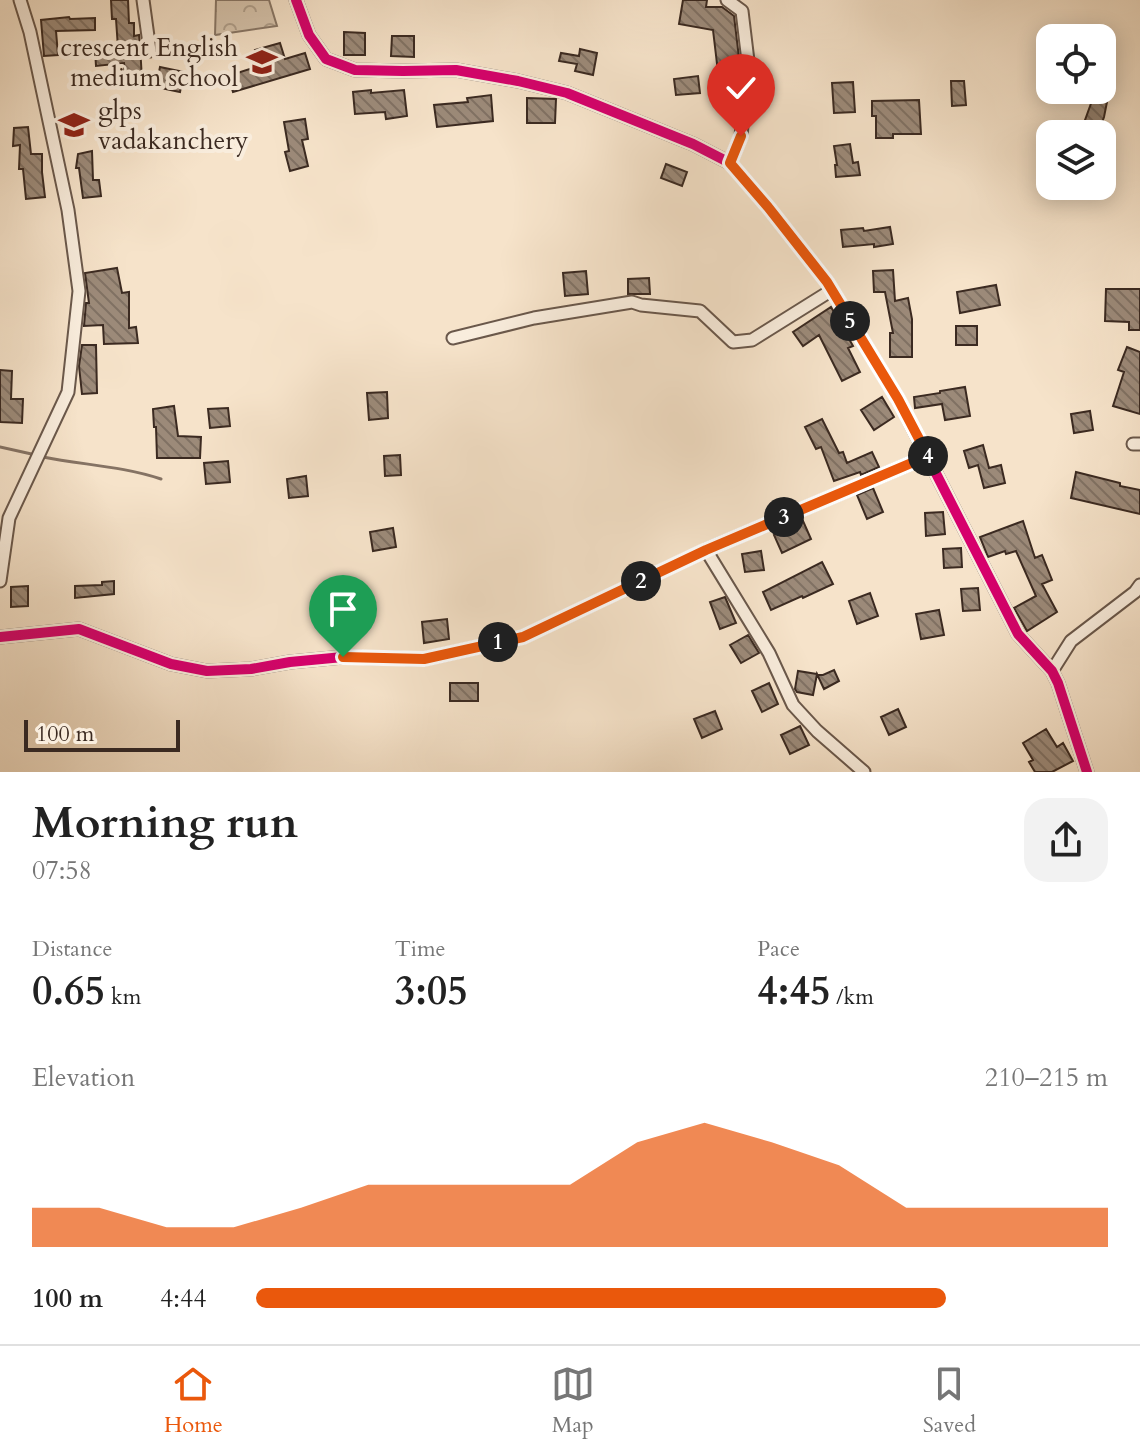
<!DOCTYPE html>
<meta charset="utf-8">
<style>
body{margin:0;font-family:Cardo,serif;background:#f2f2f2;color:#222;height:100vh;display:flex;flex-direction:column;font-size:30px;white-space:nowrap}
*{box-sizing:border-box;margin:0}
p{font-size:26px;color:#767676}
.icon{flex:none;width:44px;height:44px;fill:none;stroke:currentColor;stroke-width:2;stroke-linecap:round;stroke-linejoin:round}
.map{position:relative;height:772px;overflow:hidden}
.drawer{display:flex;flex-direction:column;background:#fff;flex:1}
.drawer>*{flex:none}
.fabs{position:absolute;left:1036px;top:24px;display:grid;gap:16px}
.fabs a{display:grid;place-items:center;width:80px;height:80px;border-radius:16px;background:#fff;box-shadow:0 4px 20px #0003;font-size:40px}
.scale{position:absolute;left:24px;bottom:20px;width:156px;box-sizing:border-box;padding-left:8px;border:4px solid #3b2a21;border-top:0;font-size:22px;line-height:28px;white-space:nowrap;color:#3b2a21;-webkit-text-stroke:6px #f9eddd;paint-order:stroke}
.pin{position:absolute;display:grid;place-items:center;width:68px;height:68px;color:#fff;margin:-82px -34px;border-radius:50% 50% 50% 0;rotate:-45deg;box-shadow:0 0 8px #0007}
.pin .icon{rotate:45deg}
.km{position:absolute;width:40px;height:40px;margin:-20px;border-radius:50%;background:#222;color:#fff;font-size:22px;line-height:40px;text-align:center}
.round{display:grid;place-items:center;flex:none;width:84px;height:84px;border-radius:24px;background:#f2f2f2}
.overview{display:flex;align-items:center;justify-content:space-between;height:136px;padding:0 32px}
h1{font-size:44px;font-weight:800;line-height:60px}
.figures{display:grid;grid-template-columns:repeat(3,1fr);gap:12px;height:136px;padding:8px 32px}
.figures div{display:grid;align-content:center}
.figures b{font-size:40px;font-weight:800}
.figures small{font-size:22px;font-weight:400}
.figures p{font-size:22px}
.chart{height:224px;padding:16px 32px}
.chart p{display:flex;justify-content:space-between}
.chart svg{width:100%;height:144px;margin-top:8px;fill:#ea580c;opacity:.7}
ul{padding:0 32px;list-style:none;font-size:26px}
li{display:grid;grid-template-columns:128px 96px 1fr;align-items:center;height:60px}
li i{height:20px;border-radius:10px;background:#ea580c}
.tabs{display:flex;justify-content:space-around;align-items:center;height:112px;border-top:2px solid #e0e0e0;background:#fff;font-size:22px;color:#767676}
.tabs a{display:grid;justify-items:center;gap:4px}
.tabs .selected{color:#ea580c}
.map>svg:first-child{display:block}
.park{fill:url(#park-crowns);stroke:#887767;stroke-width:2}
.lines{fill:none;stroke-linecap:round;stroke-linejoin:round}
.stream{stroke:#857364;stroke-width:3}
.building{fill:url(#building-back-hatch);stroke:#3b2a21;stroke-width:2}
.street-casing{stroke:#6a584b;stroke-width:15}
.street{stroke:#f9eddd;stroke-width:11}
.cycleway-casing{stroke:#f9eddd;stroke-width:15}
.cycleway{stroke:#d6006c;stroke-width:10}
.route-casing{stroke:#fff;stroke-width:16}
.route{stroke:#ea580c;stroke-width:10}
.labels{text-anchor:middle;stroke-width:8;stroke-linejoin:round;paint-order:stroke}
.poi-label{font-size:26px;fill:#3b2a21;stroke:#f9eddd;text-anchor:end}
</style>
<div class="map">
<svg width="1140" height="772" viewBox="0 0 1140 772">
<defs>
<pattern id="park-crowns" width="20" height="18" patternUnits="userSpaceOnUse" patternTransform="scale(2)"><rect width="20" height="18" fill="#d6c4ad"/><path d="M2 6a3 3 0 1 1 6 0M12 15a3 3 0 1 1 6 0" fill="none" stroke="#af9f8c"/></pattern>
<pattern id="building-back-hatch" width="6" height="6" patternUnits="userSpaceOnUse" patternTransform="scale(2)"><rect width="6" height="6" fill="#9c8a79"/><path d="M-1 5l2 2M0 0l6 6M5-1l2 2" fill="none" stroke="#807163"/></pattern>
</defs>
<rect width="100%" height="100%" fill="#f6e3ca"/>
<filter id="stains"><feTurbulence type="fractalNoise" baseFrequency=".0025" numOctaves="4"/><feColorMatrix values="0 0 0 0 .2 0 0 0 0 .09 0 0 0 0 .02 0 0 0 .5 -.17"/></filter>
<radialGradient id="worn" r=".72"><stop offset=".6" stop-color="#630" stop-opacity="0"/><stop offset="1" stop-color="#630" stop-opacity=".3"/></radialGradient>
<path class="park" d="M216,0H269L277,26L215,35Z"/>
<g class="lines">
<path class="stream" d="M0,447L36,455
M43,457C83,465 122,466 161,479"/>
</g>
<path class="building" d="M111,0H128L129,23H134V36L139,35L140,45L142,80L125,81L124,63L96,66L95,50L118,48L116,19H112Z
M683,0H707L706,7H722L734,16L739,58L734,59L737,87L720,89L713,30L679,24Z
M69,17L70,19L95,18V30L56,31L58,55L44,56L41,20Z
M344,32L365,33V55H344Z
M392,36H414V57L391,56Z
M280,43L285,59L305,53L310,69L233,92L228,76L259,66L255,50Z
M580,49L597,53L593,75L575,71L577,64L559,61L561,53L579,56Z
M160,67L184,72L180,92L156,87Z
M698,76L700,93L676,95L674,79Z
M951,81H964L966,105L952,106Z
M853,82L855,112L834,113L832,83Z
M371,90V93L404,90L407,116L386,119L385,112L355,114L353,92Z
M491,95L493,121L437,127L434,105L468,102L467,98Z
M527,98L556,99L555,123H527Z
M1093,98L1107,102L1104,117L1098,134H1080Z
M919,100L921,134H893V138H876V116H872V101Z
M305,119L308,139L302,140L308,166L290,171L285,152L289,151L284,122Z
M28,127L31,154H42V172L45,197L26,199L23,169H19L20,145L13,146L14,128Z
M850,144L853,163L858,162L860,175L836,177L835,165H837L834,146Z
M92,151L93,180H99L101,196L83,198L79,168H76L78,154Z
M666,164L687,172L682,186L661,178Z
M890,227L893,244L874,247V244L843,247L841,230L863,228L864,231Z
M117,268L122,293L129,292V328L136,327L138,343L104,344L103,325L84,326L86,303H89L85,273Z
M893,270L895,301L908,298L912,319V357H890V333H893L885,292H874L873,271Z
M586,271L588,294L565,296L563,273Z
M649,278L650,294H628V279Z
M996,285L1000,305L960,313L957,292Z
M1106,289H1140V330H1129V322L1105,321Z
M831,307L853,346L848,348L860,372L842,381L819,335L803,346L793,332Z
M956,326H977V345H956Z
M82,345H96L97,393L82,394L79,366Z
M1127,347L1140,352V414L1113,406L1124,372L1118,370Z
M0,370L12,371L11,399H23L22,423L0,422Z
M965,387L970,416L945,420L942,404L915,408L914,397L940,393V391Z
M387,392L388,418L369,420L367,393Z
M882,397L894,417L874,430L861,410Z
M174,406L178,436L201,437L200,458H157L156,427H154L153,409Z
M228,408L230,426L210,428L208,409Z
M1090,411L1093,430L1074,433L1071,414Z
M822,419L839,453L843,452L847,463L872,452L879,467L861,475L860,472L834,481L821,447L816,449L805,427Z
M983,445L989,468L1001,465L1005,483L984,488L978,465L969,468L964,451Z
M400,455L401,475L385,476L384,456Z
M228,461L230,482L206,484L204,463Z
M1076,472L1120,483V486L1140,490V514L1071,498Z
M306,476L308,496L289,498L287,479Z
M873,488L883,512L867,519L857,495Z
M943,512L945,534L926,536L925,513Z
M803,521L811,539L782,553L774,535Z
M1023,521L1035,558L1042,555L1052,580L1042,584L1057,612L1027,631L1014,608L1036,596L1016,551L1006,554L1005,551L988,557L980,537Z
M393,528L396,547L373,551L370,532Z
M961,548L962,567L944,568L943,549Z
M761,551L764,570L745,572L742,554Z
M822,562L833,584L803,598L802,596L771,610L763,592Z
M114,581V594L75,598V586L102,585V582Z
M28,586V606L11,607V587Z
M978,588L980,610L963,611L961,589Z
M870,593L878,616L857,624L849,601Z
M725,597L736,623L720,629L710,602Z
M939,610L944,635L921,639L916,614Z
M447,619L449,639L424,643L422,622Z
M748,635L759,653L741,663L730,645Z
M834,670L839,681L824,689L817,674L813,695L797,692L795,689L798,671L823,675Z
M450,683H478V701H450Z
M769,683L778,704L762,712L752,691Z
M898,709L906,727L889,735L881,717Z
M715,711L722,729L702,738L694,719Z
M800,726L809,745L790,754L781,735Z
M1046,729L1057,747L1063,743L1073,761L1052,772H1035L1029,762L1033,760L1023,743Z"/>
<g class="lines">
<g class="street-casing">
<path id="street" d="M143,0L150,51
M296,0L309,35L326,59L355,70L403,71L456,70L518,81L567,93L693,144L730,163L768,207L827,282L898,399L1018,634L1052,671L1058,683L1087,772
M727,0L742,11L748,61L741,136L730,163
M453,338L534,318L632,302L641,305L700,311L733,342L752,340L832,290
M1133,444H1140
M706,550L769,653L793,705L817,731L864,772
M0,581L9,518L68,392L79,291L68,210L30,32L20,0
M0,637L79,629L171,664L207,671L251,669L290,662L343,657L424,659L523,637L706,550L928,456
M1052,671L1071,641L1135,592L1140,585"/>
</g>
<use href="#street" class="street"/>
<g class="cycleway-casing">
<path id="cycleway" d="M296,0L309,35L326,59L355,70L403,71L456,70L518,81L567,93L693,144L730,163L768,207L827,282L898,399L1018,634L1052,671L1058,683L1087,772
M0,637L79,629L171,664L207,671L251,669L290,662L343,657L424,659L523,637L706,550L928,456"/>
</g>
<use href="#cycleway" class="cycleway"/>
</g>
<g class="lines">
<g class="route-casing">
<path id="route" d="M343,657L424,659L523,637L706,550L928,456L898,399L827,282L768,207L730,163L741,136"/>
</g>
<use href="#route" class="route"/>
</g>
<defs>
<g id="school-bare" transform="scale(2.4)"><path d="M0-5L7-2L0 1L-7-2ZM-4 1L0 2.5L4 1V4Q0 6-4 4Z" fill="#8f2418" stroke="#f9eddd" stroke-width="2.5" paint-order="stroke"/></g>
</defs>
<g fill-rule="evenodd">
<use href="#school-bare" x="262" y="62"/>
<use href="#school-bare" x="74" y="125"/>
</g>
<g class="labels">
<g class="poi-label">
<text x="238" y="56">crescent English<tspan x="238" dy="30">medium school</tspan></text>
<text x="98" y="119" text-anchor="start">glps<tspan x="98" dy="30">vadakanchery</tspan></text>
</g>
</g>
<rect width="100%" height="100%" filter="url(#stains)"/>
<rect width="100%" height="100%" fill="url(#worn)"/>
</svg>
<div class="fabs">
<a><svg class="icon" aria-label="locate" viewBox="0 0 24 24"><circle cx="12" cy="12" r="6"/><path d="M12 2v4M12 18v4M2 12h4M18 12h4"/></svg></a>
<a><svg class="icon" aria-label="layers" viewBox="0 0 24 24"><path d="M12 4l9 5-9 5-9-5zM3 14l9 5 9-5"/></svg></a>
</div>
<div class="scale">100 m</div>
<div class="pin" style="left:343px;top:657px;background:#1e9e55"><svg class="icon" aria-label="arrive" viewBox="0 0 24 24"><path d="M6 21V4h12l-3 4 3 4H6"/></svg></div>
<div class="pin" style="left:741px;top:136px;background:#d93025"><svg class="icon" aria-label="check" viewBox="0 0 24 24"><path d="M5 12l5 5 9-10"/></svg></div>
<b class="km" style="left:498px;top:642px">1</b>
<b class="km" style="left:641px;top:581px">2</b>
<b class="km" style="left:784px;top:517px">3</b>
<b class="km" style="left:928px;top:456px">4</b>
<b class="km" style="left:850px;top:321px">5</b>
</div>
<section class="drawer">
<div class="overview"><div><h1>Morning run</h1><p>07:58</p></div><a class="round"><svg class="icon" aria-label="share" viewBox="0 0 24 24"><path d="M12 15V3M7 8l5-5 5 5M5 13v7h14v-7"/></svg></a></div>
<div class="figures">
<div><p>Distance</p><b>0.65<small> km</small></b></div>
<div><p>Time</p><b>3:05</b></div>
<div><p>Pace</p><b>4:45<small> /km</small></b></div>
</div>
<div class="chart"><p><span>Elevation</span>210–215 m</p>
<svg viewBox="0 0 160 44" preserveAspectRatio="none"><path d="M0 44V32L10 32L20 38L30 38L40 32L50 25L60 25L70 25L80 25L90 12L100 6L110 12L120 19L130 32L140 32L150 32L160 32V44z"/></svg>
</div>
<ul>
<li><b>100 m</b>4:44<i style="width:81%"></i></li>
</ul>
</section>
<nav class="tabs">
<a class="selected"><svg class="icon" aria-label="home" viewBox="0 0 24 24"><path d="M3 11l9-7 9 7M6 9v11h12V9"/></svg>Home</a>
<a><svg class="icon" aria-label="map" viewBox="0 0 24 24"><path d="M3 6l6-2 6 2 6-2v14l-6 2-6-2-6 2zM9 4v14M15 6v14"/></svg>Map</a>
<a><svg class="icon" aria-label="saved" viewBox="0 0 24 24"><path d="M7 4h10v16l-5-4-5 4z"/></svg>Saved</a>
</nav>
